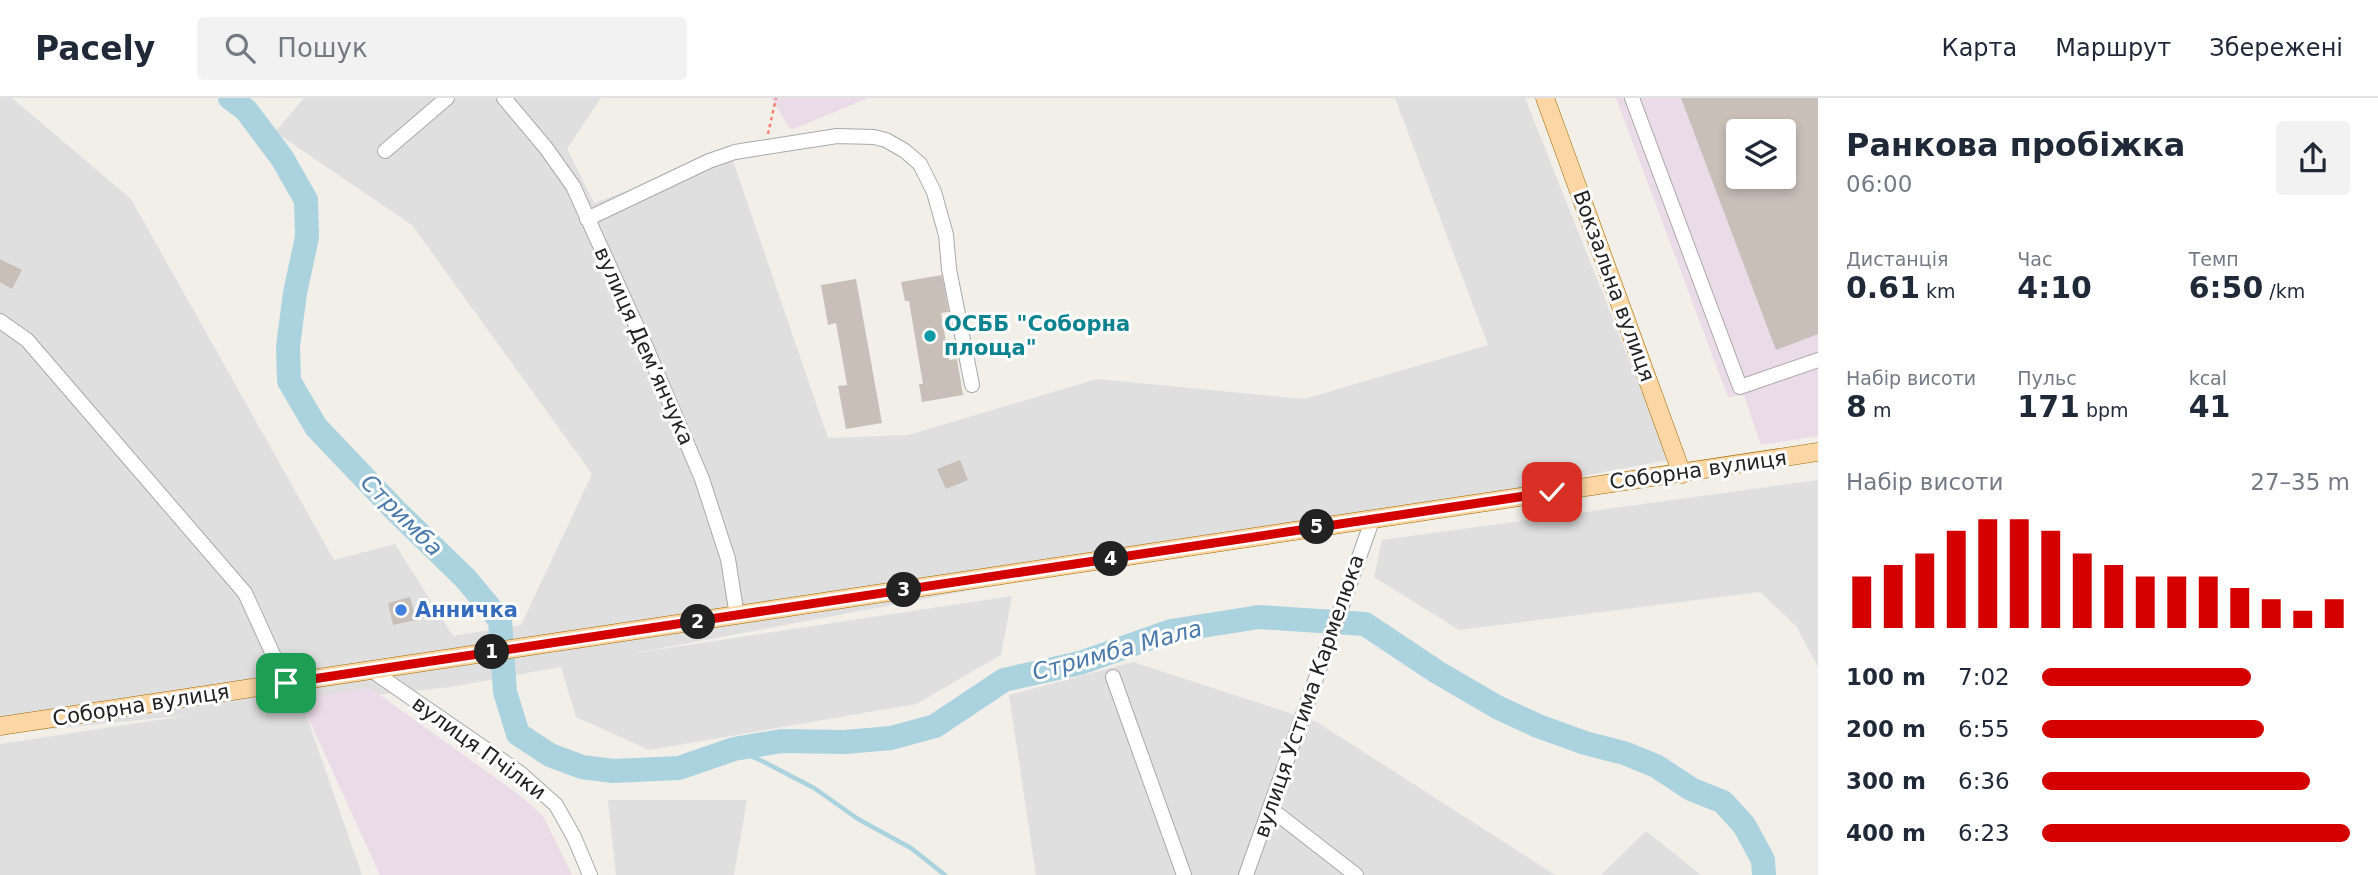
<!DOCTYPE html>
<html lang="uk">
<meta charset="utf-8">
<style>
body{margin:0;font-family:"DejaVu Sans",sans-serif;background:#f2f2f3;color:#1f2937;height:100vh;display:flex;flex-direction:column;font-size:26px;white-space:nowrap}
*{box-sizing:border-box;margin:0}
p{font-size:23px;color:#747a83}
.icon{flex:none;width:38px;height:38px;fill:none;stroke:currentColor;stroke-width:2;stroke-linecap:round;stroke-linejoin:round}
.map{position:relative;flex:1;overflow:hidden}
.side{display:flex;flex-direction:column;background:#fff;width:560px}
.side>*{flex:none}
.tools{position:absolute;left:1726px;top:21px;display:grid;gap:14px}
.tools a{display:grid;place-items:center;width:70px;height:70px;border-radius:7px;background:#fff;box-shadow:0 4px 10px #0003;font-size:35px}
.pin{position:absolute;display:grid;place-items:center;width:60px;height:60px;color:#fff;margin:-30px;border-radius:14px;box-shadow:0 4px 10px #0006}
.km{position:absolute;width:35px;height:35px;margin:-18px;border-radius:50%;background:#222;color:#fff;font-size:19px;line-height:35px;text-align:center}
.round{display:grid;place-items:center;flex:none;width:74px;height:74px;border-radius:7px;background:#f2f2f3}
.overview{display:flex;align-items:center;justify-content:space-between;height:119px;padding:0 28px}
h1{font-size:32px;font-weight:700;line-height:52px}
.metrics{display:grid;grid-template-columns:repeat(3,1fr);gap:10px;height:119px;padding:7px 28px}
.metrics div{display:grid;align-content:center}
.metrics b{font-size:30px;font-weight:700}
.metrics small{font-size:19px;font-weight:400}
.metrics p{font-size:19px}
.chart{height:196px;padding:14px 28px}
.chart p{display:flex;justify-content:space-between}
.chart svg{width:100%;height:126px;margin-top:7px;stroke:#d40000;stroke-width:6}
ul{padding:0 28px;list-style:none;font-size:23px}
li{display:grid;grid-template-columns:112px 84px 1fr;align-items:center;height:52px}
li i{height:18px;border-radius:9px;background:#d40000}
header{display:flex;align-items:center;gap:42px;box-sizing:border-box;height:98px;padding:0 35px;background:#fff;border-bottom:2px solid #e0e1e3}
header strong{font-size:33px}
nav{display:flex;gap:38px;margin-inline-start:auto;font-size:24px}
.search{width:490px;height:63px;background:#f2f2f3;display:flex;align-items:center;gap:18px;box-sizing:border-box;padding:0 24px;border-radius:7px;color:#747a83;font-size:26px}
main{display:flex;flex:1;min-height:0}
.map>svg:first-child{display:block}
.residential{fill:#e0dfdf}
.industrial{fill:#ebdbe8;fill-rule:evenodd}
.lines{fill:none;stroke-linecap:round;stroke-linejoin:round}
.stream{stroke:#aad3df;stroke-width:4.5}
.river{stroke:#aad3df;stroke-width:24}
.building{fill:#c7bfb8;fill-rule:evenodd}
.minor-casing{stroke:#a9a9a9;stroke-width:16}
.major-casing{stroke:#a06b00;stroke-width:19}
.path{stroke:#fa8072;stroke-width:2.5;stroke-dasharray:3.5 3.5;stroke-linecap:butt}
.minor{stroke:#fff;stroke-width:14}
.major{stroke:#fcd6a4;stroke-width:18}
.route-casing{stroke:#fff;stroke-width:14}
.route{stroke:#d40000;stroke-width:9}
.culture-dot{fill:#0f9aa8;stroke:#fff;stroke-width:2.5}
.shop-dot{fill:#3f7fe0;stroke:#fff;stroke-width:2.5}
.labels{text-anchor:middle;stroke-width:6;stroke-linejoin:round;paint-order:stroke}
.street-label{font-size:21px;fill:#222;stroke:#fff}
.culture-label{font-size:21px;font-weight:bold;fill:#0d838f;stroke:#fff;text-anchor:start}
.shop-label{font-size:21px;font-weight:bold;fill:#366cbe;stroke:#fff;text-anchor:start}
.water-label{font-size:23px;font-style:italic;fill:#4a7aab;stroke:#fff}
</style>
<header>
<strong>Pacely</strong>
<div class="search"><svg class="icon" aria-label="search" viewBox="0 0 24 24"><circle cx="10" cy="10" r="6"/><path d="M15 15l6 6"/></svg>Пошук</div>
<nav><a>Карта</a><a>Маршрут</a><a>Збережені</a></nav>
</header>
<main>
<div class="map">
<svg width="1818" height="777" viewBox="0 0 1818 777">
<rect width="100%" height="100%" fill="#f2efe9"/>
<path class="residential" d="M0,0H12L131,101L334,462L395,446L453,538L521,527L592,376L412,127L275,34L304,0H601L567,51L594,105L735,54L733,63L828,340L908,337L1097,281L1304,301L1488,247L1395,0H1525L1669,362L635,555L1012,498L1001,557L916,606L649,652L576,619L561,569L450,589L302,605L362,777H0V646L190,617L0,636Z
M1818,382V569L1796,528L1760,494L1459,532L1374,479L1382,442Z
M1133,564L1317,624L1555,777H1036L1009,597Z
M608,702H747L734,777H616Z
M1646,733L1701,777H1601Z"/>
<path class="industrial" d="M771,0H868L791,32Z
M1616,0H1818V338L1761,347L1744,297L1728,299ZM1738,33H1783V79H1738Z
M370,590L518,696L543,718L572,777H380L299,600Z"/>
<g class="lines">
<path class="stream" d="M734,651L760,662L814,690L858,721L911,750L945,777"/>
<path class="river" d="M230,0L246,12L282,60L306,102L307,139L295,195L288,248L289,283L316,329L395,412L466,481L500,522L505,594L518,636L550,657L582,669L613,673L679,670L734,651L782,643L845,644L891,640L935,628L1004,582L1080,565L1171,533L1259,519L1365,526L1437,574L1497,609L1538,628L1585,645L1624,655L1656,668L1691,691L1723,704L1744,727L1763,762L1764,777"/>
</g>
<path class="building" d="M1681,0H1818V236L1776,252ZM1738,33H1783V79H1738Z
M0,161L22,172L12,191L0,184Z
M942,177L949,214L941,215L949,262L957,261L963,297L922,304L919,286H923L909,203H905L901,184Z
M856,181L882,325L846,331L838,288L847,287L836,225L828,227L821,187Z
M960,362L968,382L946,391L937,371Z
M410,499L416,522L393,527L388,505Z"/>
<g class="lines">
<g class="minor-casing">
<path id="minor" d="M504,0L546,50L573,88L646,249L702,381L728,461L737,518
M1632,0L1740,289L1818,262
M385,53L447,0
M587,121L709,63L735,54L837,38L874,39L886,42L905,53L920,66L934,94L946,137L949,171L972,287
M0,223L27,242L245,495L286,585
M371,572L520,675L556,707L574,739L590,777
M1113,579L1184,777
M1271,711L1356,777
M1246,777L1373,420"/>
</g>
<g class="major-casing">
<path id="major" d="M1545,0L1682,376
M0,628L1818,354"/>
</g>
<path class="path" d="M768,36L776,0"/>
<use href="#minor" class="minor"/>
<use href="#major" class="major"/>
</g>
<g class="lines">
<g class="route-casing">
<path id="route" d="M286,585L1552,394"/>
</g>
<use href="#route" class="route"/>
</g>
<circle class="culture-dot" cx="930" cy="238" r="7"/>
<circle class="shop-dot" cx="401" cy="512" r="7"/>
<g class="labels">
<g class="street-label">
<text transform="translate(1614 188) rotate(70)" y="7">Вокзальна вулиця</text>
<text transform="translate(644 248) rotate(66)" y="7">вулиця Демʼянчука</text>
<text transform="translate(1698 372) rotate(-8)" y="7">Соборна вулиця</text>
<text transform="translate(1309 598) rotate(-71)" y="7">вулиця Устима Кармелюка</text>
<text transform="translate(141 607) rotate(-9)" y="7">Соборна вулиця</text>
<text transform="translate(479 650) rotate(36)" y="7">вулиця Пчілки</text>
</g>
<g class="culture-label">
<text x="944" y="233">ОСББ "Соборна<tspan x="944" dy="24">площа"</tspan></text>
</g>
<g class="shop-label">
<text x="415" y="519">Анничка</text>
</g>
<g class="water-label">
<text transform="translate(402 417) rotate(45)" y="8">Стримба</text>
<text transform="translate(1117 552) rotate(-15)" y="8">Стримба Мала</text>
</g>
</g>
</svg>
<div class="tools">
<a><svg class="icon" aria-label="layers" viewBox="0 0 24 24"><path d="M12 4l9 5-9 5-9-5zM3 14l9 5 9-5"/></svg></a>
</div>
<div class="pin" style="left:286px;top:585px;background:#1e9e55"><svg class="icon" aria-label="arrive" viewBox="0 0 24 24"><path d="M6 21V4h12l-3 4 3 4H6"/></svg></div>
<div class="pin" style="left:1552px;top:394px;background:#d93025"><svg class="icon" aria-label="check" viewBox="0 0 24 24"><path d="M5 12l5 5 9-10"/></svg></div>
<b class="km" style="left:492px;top:554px">1</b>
<b class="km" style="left:698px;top:524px">2</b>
<b class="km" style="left:904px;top:492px">3</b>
<b class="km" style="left:1111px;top:461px">4</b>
<b class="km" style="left:1317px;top:429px">5</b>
</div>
<section class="side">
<div class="overview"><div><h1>Ранкова пробіжка</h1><p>06:00</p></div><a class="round"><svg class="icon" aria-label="share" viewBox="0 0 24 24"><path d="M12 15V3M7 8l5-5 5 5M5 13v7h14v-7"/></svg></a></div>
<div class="metrics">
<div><p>Дистанція</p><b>0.61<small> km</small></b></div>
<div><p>Час</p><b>4:10</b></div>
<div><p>Темп</p><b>6:50<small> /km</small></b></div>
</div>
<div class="metrics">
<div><p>Набір висоти</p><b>8<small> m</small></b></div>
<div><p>Пульс</p><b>171<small> bpm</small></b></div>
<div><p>kcal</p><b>41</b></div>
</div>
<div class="chart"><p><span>Набір висоти</span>27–35 m</p>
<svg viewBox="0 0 160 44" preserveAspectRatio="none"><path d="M5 44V26M15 44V22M25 44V18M35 44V10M45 44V6M55 44V6M65 44V10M75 44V18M85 44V22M95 44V26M105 44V26M115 44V26M125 44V30M135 44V34M145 44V38M155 44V34"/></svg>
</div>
<ul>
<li><b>100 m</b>7:02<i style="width:68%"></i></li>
<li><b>200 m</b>6:55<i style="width:72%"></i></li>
<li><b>300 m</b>6:36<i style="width:87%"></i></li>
<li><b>400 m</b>6:23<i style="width:100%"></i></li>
</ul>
</section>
</main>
